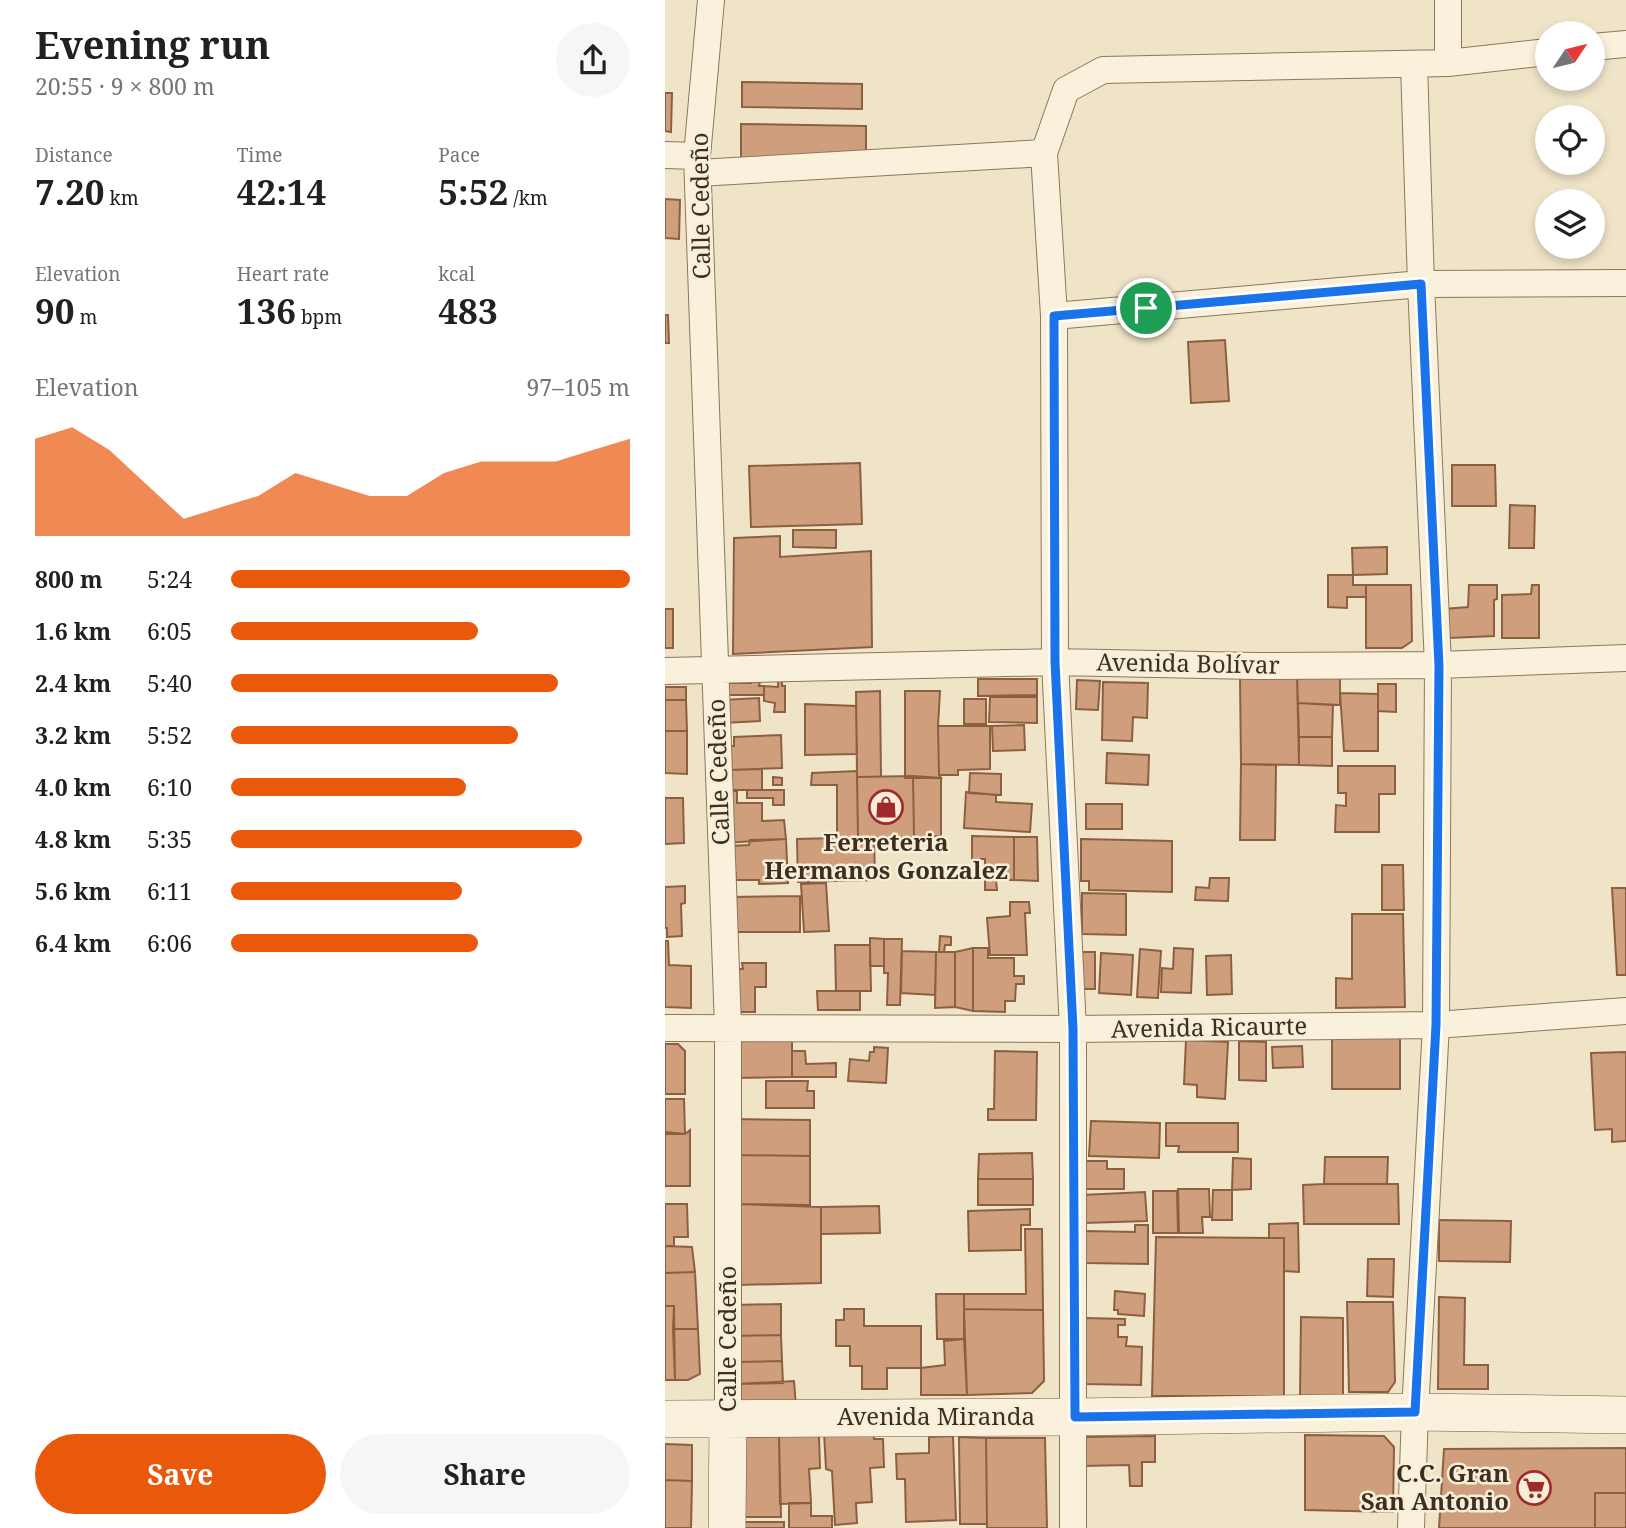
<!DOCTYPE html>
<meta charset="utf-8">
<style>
body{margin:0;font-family:"Noto Serif",serif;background:#f6f6f6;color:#202124;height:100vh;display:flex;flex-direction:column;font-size:26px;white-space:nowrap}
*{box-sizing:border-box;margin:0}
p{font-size:23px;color:#757577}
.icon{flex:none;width:38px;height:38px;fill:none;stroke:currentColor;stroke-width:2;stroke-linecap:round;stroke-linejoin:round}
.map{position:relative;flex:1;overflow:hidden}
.sheet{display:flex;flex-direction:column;background:#fff;width:665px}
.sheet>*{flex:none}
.needle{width:46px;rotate:55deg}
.buttons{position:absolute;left:870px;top:21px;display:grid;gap:14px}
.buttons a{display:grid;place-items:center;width:70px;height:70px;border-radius:50%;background:#fff;box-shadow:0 4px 10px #0003;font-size:35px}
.pin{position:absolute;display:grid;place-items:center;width:60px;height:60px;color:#fff;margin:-30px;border:4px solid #fff;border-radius:50%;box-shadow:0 2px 7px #0007}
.round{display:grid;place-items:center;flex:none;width:74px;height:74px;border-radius:37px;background:#f6f6f6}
.summary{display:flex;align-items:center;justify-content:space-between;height:119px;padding:0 35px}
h1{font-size:38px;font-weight:700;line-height:52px}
.figures{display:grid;grid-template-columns:repeat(3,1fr);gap:10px;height:119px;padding:7px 35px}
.figures div{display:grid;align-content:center}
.figures b{font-size:35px;font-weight:700}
.figures small{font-size:19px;font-weight:400}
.figures p{font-size:19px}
.chart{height:196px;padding:14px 35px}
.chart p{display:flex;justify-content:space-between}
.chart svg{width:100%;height:126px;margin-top:7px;fill:#ea580c;opacity:.7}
.action{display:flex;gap:14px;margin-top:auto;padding:14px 35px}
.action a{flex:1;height:80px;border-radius:42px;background:#ea580c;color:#fff;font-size:28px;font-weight:700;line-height:80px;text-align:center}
.action a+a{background:#f6f6f6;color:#202124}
ul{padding:0 35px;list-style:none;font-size:23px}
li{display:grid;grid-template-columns:112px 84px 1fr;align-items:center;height:52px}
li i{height:18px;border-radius:9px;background:#ea580c}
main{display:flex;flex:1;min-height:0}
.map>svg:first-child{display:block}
.building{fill:#cf9f7d;stroke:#8d5f41;stroke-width:2}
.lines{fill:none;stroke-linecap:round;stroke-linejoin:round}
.street-casing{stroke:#8d765c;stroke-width:28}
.secondary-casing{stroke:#6f573f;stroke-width:38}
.street{stroke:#faf1dc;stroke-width:26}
.secondary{stroke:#faf1dc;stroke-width:37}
.route-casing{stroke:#fff;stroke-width:14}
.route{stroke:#1a73e8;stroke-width:9}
.labels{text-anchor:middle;stroke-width:5;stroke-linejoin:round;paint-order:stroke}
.street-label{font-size:24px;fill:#3d2e20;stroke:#f7eed8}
.poi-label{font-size:24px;font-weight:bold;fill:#3d2e20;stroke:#f7eed8}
</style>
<main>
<section class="sheet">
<div class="summary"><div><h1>Evening run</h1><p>20:55 · 9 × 800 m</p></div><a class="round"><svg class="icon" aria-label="share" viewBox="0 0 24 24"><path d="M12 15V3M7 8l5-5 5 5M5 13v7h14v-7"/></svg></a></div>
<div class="figures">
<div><p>Distance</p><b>7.20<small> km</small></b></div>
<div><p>Time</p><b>42:14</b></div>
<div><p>Pace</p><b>5:52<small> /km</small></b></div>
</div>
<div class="figures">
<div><p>Elevation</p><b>90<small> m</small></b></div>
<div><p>Heart rate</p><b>136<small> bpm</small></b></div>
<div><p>kcal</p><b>483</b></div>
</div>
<div class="chart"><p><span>Elevation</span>97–105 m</p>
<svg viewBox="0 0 160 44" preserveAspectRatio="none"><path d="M0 44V10L10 6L20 14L30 26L40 38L50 34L60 30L70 22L80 26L90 30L100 30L110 22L120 18L130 18L140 18L150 14L160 10V44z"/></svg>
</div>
<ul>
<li><b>800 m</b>5:24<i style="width:100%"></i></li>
<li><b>1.6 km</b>6:05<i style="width:62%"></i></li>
<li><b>2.4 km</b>5:40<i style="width:82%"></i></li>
<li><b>3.2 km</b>5:52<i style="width:72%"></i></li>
<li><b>4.0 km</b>6:10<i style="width:59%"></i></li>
<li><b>4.8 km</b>5:35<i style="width:88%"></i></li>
<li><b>5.6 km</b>6:11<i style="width:58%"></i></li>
<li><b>6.4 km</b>6:06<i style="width:62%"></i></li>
</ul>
<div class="action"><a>Save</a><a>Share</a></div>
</section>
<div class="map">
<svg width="961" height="1528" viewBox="0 0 961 1528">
<rect width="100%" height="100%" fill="#f0e4c8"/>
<path class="building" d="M77,82L197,84V109L77,107Z
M0,93H7L6,132L0,131Z
M76,124L201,126V161L76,158Z
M0,199L15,200L14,239L0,238Z
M0,315H3L4,343H0Z
M560,340L564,401L526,403L523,342Z
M195,463L197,524L86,527L84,466Z
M787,465H830L831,506H787Z
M845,505L870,506L869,548H844Z
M128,530H171V548L128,547Z
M115,536V557L206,551L207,647L68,654L69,538Z
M722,547V574L688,575L687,548Z
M663,575H688V585H701V597H682V608L663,607Z
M701,585H746L747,641L737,648H701Z
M804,585H832V599L829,600V636L784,638L779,609L803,607Z
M867,585H874V638H837V595L866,594Z
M0,609H8V648H0Z
M632,676L675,677V705L633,703Z
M632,676L634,765L576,764L575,677Z
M86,677L95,682L94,686H99V695H54L65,680V683H86Z
M313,679H372V695L313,696Z
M412,680L435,681L433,710L411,709Z
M113,681H117V686H120V712H109L110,703L99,701V686L113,687Z
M438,682L483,683L482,718L468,717L467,741L437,740Z
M713,684H731V712L713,711Z
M0,687H21V700H0Z
M215,691L216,777H192L191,692Z
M240,691H275L273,726L274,775L276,778H240Z
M675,693L713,694V751H679Z
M325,697H372V723L324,722Z
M94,698L95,721L59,723L57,700Z
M299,699H321V724H299Z
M0,700H21L22,731H0Z
M633,703L668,705L667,737H634Z
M140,704L191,706L192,754L140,755Z
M359,725L360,750L328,751L327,726Z
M273,726H325V769L293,770V775H274Z
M0,731H22V774L0,773Z
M116,735L117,768L64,770L63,746H69V737Z
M634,737H667V766L634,765Z
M442,753L484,755L483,785L441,783Z
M576,764L611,765L610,840H575Z
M673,766H730V794H714V832H670L671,805L681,806V793H673Z
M97,769V790H65L64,770Z
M192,771L193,838H172V785H146L147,773Z
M305,773L336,774V795L304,793Z
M248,776L276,778V836L249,837Z
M248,776L249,837L193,838L192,777Z
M108,777L117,778V785H108Z
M82,790H119V805H108V798H82Z
M57,791H72V803H97V821L119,820L121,839L59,843Z
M301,792L331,795V802L367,804L365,832L299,828Z
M0,798H18L19,843L0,844Z
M421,804H457V829H421Z
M307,836L349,837V880H331L332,890H320V859H307Z
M209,837L210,880L133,882L132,839Z
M349,837H372L373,881L349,880Z
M121,839L123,883L94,884V880H71V873H66L65,846L84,845L85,840Z
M416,839L507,841V892L424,890V881H416Z
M717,865H738L739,910H717Z
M545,878H564L563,901L530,900L531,887L544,888Z
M161,883L164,931L139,932L136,884Z
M20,886V903L16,904L17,936L2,937V928H0V887Z
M947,888H961V975H952Z
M417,893L461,894V935L417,934Z
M135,896V932H65V897Z
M345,902H364L365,913H360L362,955H325L322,918L345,916Z
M687,914H738L740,1007L671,1008V978L687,979Z
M275,936L286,937V945H280L279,952H274Z
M205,938L219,939V966H205Z
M219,939H237L235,1005H222L223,973H219Z
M0,941H3L4,965L26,966V1008L0,1007Z
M170,945H205L206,991H171Z
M308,948V1011L290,1007V952Z
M308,948H323V958H349V976H359V984H351L350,1001H340V1012L308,1011Z
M509,948L528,949L526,993L496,992L497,968L508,969Z
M475,949L496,951L493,998L472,997Z
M237,951L271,952L270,995L236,993Z
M271,952H290V1007L270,1008Z
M414,952H430V989H413Z
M436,953L468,955L466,995L434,993Z
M566,955L567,994L542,995L541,956Z
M77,963H101V987H90V1012H72L66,969H78Z
M152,991H195V1010H153Z
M69,1036L127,1037V1077L69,1078Z
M667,1038H735V1089H667Z
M521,1040L563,1042L560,1099L532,1097V1085L519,1084Z
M574,1041L601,1042V1081L574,1080Z
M0,1044H13L20,1051V1094H0Z
M637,1046L638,1067L608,1068L607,1047Z
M209,1047L223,1048L221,1083L183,1081L185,1059L204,1061L205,1052H209Z
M127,1051H140L141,1064L171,1063V1077H127Z
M330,1051L372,1052L371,1120H323V1109H329Z
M961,1052V1141L947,1142V1129L930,1130L926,1053Z
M101,1081H143L142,1091H149V1108H101Z
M0,1099H19L20,1134H0Z
M68,1119L145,1120V1156L71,1155Z
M426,1121L495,1123L494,1158L424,1156Z
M501,1123H573V1152H513L514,1146H501Z
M25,1130V1186H0V1132L20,1134Z
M367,1153L368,1179H313L314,1154Z
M71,1155L145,1156V1205L72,1204Z
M660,1157H723L722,1184H659Z
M568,1158L586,1159V1189L567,1190Z
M416,1161H442V1169H459V1189H416Z
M313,1179H368V1205H313Z
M659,1184H733L734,1224H639L638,1185Z
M513,1189H544L545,1217H537L538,1233H514Z
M548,1190H567V1220H547Z
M488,1191H512L513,1233H488Z
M480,1192L482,1221L419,1223L417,1195Z
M0,1204H22L23,1237H9V1246H0Z
M72,1204L156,1207V1283L72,1285Z
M214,1206L215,1233L156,1234V1207Z
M365,1209V1225H356V1250L304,1251L303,1211Z
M774,1220L846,1221L845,1262L774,1261Z
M633,1223L634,1272L619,1271V1238H604V1224Z
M470,1225H483V1264L421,1263V1231L470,1232Z
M360,1229H377L378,1310L299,1309V1294H361Z
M491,1237L619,1238V1396H487Z
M0,1246L27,1247L30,1272L0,1273Z
M703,1259H729L728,1297L702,1296Z
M30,1272L33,1329H8L9,1306H0V1273Z
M450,1291L480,1294L479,1316L453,1314V1310H449Z
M271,1294H299V1339H272Z
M774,1297L800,1298L799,1365H823V1389H773Z
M682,1302H728L730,1382L723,1392H684Z
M116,1304V1335L70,1336L69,1305Z
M0,1306H9L10,1380H0Z
M179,1309H199V1326H256V1368H222V1389H197V1366H185V1346H171V1320H179Z
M299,1309L378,1310L379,1381L367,1393L302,1395Z
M636,1317L678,1318V1397H635Z
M419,1318L460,1319V1325H453V1337H462L461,1346L477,1347L476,1385L418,1384Z
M8,1329H33L35,1374L23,1380H10Z
M116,1335L117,1361L71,1362L70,1336Z
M299,1339L302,1395H256V1368L280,1365L279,1341Z
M117,1361L118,1383L72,1384L71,1362Z
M129,1381L131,1407L74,1411L72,1384Z
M208,1430L209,1439H218L219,1467L205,1468L207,1502L191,1503L192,1523L170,1525L167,1471L161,1469L159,1432Z
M640,1435L719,1436L729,1447L728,1512L640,1510Z
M114,1436L116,1517H73V1437Z
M114,1436H154L155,1468L144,1469L146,1503L115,1504Z
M288,1436L291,1520L241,1522L240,1479H232L231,1454L264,1453V1437Z
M490,1436V1462H477V1486H465L464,1465L416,1466L415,1437Z
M294,1437L321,1438L322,1524H295Z
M321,1438H380L382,1528H322Z
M0,1444L27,1445V1481L0,1480Z
M961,1448V1528H774L779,1449Z
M0,1480L27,1481L26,1528H0Z
M930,1493H961V1528H930Z
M124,1503H146V1516H167V1528H124Z
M69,1522H119V1528H69Z"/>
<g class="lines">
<g class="street-casing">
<path id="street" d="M46,0L32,156L63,1027V1420
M928,47L961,44
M783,63V0
M0,155L32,156
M33,173L379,153
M389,316L756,284L961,283
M0,671L390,662L590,666L773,665L961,658
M0,1028L408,1029L771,1025L961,1011
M408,1528V1029L390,662L389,316L379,153L401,90L438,70L783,63L882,52
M746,1528L750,1412L771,1025L773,665L756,284L749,64"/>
</g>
<g class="secondary-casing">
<path id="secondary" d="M0,1419L409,1417L750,1412L961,1415
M62,1528L63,1420"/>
</g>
<use href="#street" class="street"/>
<use href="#secondary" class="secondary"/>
</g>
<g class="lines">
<g class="route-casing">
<path id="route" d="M756,284L774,666L771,1025L750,1412L410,1417L408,1029L390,662L389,316Z"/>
</g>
<use href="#route" class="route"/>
</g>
<defs>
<g id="shop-ring" transform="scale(1.75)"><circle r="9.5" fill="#f7eed8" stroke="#9e2a2b" stroke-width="1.5"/><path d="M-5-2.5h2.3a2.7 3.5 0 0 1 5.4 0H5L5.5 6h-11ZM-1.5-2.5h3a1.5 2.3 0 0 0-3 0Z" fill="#9e2a2b"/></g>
<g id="supermarket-ring" transform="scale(1.75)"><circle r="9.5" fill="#f7eed8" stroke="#9e2a2b" stroke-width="1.5"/><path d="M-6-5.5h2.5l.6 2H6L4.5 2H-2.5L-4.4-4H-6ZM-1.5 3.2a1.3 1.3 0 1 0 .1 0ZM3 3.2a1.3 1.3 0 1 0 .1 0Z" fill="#9e2a2b"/></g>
</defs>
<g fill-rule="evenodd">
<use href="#shop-ring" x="221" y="807"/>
<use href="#supermarket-ring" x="869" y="1488"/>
</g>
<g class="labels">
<g class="street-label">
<text transform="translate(36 206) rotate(-91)" y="8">Calle Cedeño</text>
<text transform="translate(523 664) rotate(1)" y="8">Avenida Bolívar</text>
<text transform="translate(54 772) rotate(-92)" y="8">Calle Cedeño</text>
<text transform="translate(544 1028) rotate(-1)" y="8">Avenida Ricaurte</text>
<text transform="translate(63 1339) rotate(-90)" y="8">Calle Cedeño</text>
<text x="271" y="1425">Avenida Miranda</text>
</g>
<g class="poi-label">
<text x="221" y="851">Ferreteria<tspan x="221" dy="28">Hermanos Gonzalez</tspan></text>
<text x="844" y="1482" text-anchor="end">C.C. Gran<tspan x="844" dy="28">San Antonio</tspan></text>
</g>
</g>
</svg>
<div class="buttons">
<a><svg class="needle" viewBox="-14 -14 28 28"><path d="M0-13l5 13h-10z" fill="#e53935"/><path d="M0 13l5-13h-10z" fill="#757577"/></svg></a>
<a><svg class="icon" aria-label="locate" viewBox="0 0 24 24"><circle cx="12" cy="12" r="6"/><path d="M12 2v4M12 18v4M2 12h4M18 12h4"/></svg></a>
<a><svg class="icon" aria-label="layers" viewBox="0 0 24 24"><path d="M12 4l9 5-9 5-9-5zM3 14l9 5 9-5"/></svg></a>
</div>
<div class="pin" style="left:481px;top:308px;background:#1e9e55"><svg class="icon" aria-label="arrive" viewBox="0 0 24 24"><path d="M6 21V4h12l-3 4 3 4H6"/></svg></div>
</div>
</main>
